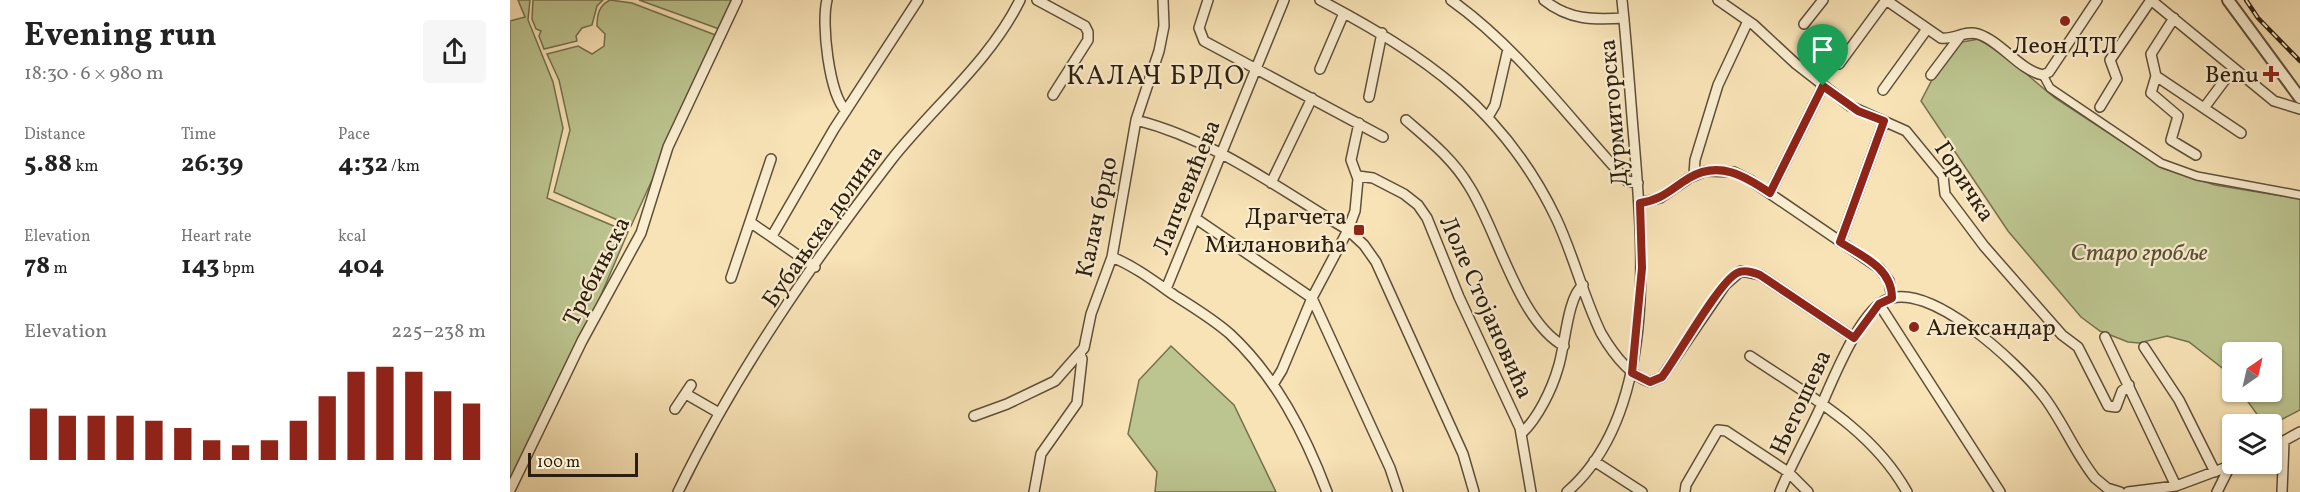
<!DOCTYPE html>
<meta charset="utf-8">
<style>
body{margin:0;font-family:Vollkorn,serif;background:#f6f6f6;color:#222;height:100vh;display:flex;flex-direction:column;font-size:22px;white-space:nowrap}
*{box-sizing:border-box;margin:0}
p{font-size:20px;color:#767676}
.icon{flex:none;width:33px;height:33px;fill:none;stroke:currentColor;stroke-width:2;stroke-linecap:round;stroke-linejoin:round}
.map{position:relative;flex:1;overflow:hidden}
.sheet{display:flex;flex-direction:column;background:#fff;width:510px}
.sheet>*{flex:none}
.needle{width:39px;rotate:34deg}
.buttons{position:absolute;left:1712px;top:342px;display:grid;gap:12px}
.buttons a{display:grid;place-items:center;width:60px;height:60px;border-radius:6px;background:#fff;box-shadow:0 2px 4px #0004;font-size:30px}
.scale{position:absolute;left:18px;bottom:15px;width:110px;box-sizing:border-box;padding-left:6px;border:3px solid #2b1e0e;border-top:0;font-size:16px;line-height:21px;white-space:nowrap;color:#2b1e0e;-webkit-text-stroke:4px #faedd0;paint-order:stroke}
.pin{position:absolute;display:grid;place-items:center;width:51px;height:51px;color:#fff;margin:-62px -26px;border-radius:50% 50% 50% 0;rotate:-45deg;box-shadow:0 0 6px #0007}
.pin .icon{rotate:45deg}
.round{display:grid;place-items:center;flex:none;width:63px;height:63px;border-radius:6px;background:#f6f6f6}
.overview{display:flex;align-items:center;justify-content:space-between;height:102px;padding:0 24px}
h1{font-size:33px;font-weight:700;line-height:45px}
.metrics{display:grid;grid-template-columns:repeat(3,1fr);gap:9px;height:102px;padding:6px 24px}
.metrics div{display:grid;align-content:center}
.metrics b{font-size:26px;font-weight:700}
.metrics small{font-size:16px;font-weight:400}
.metrics p{font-size:16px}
.chart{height:168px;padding:12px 24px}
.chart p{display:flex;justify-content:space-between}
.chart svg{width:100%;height:108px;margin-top:6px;stroke:#8f2418;stroke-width:6}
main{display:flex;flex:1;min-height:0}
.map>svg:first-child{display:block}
.green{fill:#bcc48f;stroke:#74714e;stroke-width:1.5}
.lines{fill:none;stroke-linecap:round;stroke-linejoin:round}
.pedestrian-casing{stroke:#5e4f38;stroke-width:10}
.minor-casing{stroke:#5e4f38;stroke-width:12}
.tertiary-casing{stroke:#5e4f38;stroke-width:14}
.pedestrian{stroke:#faedd0;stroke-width:7}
.minor{stroke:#faedd0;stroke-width:9}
.tertiary{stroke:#faedd0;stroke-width:10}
.rail-casing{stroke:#2b1e0e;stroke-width:4.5}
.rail{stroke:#faedd0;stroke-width:2;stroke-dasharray:7;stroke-linecap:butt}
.route-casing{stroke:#fff;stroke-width:12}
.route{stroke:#8f2418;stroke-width:8}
.poi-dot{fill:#8f2418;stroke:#faedd0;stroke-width:2}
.labels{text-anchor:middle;stroke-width:4.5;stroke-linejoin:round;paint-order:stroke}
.poi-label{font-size:24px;fill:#2b1e0e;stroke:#faedd0;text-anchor:end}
.street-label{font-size:24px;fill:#2b1e0e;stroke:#faedd0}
.park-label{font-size:24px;font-style:italic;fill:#565035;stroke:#faedd0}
.quarter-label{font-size:27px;letter-spacing:1.5px;fill:#2b1e0e;stroke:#faedd0}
</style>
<main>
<section class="sheet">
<div class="overview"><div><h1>Evening run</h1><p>18:30 · 6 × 980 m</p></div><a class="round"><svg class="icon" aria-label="share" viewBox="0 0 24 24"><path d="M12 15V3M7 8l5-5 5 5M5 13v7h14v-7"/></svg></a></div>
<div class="metrics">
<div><p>Distance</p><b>5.88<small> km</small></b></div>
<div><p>Time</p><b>26:39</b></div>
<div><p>Pace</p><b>4:32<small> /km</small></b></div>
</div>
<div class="metrics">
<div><p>Elevation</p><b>78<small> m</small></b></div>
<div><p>Heart rate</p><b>143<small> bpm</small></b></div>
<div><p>kcal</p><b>404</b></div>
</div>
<div class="chart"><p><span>Elevation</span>225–238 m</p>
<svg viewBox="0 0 160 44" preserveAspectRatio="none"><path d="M5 44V23M15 44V26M25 44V26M35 44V26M45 44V28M55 44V31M65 44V36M75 44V38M85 44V36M95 44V28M105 44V18M115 44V8M125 44V6M135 44V8M145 44V16M155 44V21"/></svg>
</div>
</section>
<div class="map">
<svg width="1790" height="492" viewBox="0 0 1790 492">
<rect width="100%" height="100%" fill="#f8e3b6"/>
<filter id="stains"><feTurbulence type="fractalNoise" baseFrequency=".00333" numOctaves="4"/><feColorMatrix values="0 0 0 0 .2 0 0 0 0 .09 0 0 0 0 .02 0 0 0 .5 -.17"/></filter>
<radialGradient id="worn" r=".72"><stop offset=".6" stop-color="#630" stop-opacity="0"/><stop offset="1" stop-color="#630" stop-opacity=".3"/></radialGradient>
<path class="green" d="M8,0H20L18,20L43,82L53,128L37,198L118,232L79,323L0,481V21L15,17Z
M23,0H93L87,6L82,25L72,28L66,36L67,41L34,49L29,36L31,31L26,29L22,19Z
M100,0L122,3L208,36L121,226L44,192L60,130L49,80L37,54L68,46L82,54L94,46L95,34L87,26C87,15 89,5 100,0Z
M129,0H226L212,30Z
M1469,39L1483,46L1545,98L1652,168L1705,185L1790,199V410L1761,425L1754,424L1731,392H1761V352H1722V379L1716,371L1679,342L1657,336L1629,343L1618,342L1590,331L1571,317L1498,231L1411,101L1425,74L1452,42Z
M661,346L724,405L766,492H645L647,472L618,434L629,380Z"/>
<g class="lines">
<g class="pedestrian-casing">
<path id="pedestrian" d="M1533,75L1540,88L1651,163L1687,176L1790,195"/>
</g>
<g class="minor-casing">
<path id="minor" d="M317,0C311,23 319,94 336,111
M527,0L575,26L578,32V40L543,95
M698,0L689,28L694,41L873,137
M810,0C914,55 993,108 1046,218C1064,256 1073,296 1091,333C1102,352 1118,375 1140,382L1152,377L1215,285L1231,271L1250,275L1344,338
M941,0C1010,49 1060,120 1117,181L1128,183
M1034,0C1059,20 1083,20 1114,18
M1208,0L1244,25L1286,64L1340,106L1396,131L1433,176L1435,194L1474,246L1552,335L1568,347L1598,406L1606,407L1612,391L1619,385
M1376,0L1431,38C1444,40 1455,30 1468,34C1492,42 1509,70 1533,75L1539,72L1587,0
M1641,0L1764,101L1790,109
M1664,18L1641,54L1646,76L1641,93L1668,116L1661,140L1686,155
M1294,24L1313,0
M1329,64L1376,0
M810,69L834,13
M1421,75L1451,35
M1646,76L1731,133
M1373,90L1417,29
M859,97L872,33
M1590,107L1607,79L1600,60L1641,0
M1694,108L1723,69
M978,117L985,105L998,49
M626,120C705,140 769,189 838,230L854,245L866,262L953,454L964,492
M896,120C919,140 943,159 959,186C987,229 1008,321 1054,346
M1184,175L1185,160L1208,85L1238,21
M848,176L863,178L894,194L908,205L917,218L949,297L1010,428L1021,492
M761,183L802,98
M1260,193L1313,86
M1130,203L1150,198L1179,178L1196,171L1224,172L1240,180L1369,268L1379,281L1382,298
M685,218L802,298L880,468L888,492
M240,222L305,267
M262,236L324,129L408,0
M1330,242L1374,121
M602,257C624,266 644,281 664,295C683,307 703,319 720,334C766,377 795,434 817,492
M221,278L261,159
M656,289L774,0
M1369,304L1490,492
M1595,337L1666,486
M1634,347L1669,400L1705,472
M1240,356C1298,395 1362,429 1397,492
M764,383L772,370L802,298L838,230L845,211L848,179L841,160L849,123
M176,394L209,413
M165,409L181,385
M464,416L497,404L545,381L574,348L581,314L602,257L626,120L649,51L654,26L653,0
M1012,433C1028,418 1042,389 1048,368C1055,348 1057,297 1073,285
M1761,448L1790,432
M1084,461L1132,492
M0,490L72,341L131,233L158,147L227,0
M168,492C225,374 302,263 382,159C424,106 480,61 510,0
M524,492L531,454L567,403L572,359L570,354
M1057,492C1148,413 1133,249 1124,141C1120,94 1117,47 1112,0
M1175,492L1176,485L1208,430L1216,431L1278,472L1298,492
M1270,492C1282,462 1298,435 1311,406C1323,379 1348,316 1374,301C1417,277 1510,365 1534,397C1553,422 1565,453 1585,478L1597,488L1610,492
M1618,492L1666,486L1725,464
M1707,492L1720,466
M1772,492L1774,442"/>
</g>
<g class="tertiary-casing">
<path id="tertiary" d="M1718,0L1790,98"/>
</g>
<use href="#pedestrian" class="pedestrian"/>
<use href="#minor" class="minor"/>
<use href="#tertiary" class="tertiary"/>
<g class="rail-casing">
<path id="rail" d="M1736,0L1748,18L1790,61"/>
</g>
<use href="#rail" class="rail"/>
</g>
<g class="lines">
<g class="route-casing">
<path id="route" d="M1313,86L1348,111L1374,121L1330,242C1352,256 1382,268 1382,298L1369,304L1344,338L1250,275C1243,272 1234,269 1227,273C1209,282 1168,356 1152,377L1140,382L1122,373L1132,268L1130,203C1152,200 1161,189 1179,178C1209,160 1235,176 1260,193Z"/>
</g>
<use href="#route" class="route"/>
</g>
<g class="poi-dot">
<circle cx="1555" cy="21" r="6"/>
<path d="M1758 65h6v6h6v6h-6v6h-6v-6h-6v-6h6z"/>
<rect x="843" y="224" width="12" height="12" rx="3"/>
<circle cx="1404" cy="327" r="6"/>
</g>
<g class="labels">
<g class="poi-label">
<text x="1555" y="53" text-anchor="middle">Леон ДТЛ</text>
<text x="1749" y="82">Benu</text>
<text x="837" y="224">Драгчета<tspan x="837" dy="28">Милановића</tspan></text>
<text x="1416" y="335" text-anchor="start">Александар</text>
</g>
<g class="street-label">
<text transform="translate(1103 113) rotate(-95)" y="8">Дурмиторска</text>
<text transform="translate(1455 181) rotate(57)" y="8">Горичка</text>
<text transform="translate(676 187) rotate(-68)" y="8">Лапчевићева</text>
<text transform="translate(586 217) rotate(-78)" y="8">Калач брдо</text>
<text transform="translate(312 226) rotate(-55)" y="8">Бубањска долина</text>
<text transform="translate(86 271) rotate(-63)" y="8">Требињска</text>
<text transform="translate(977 307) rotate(66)" y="8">Лоле Стојановића</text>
<text transform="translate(1290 402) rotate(-65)" y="8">Његошева</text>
</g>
<g class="park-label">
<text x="1629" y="260">Старо гробље</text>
</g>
<g class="quarter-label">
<text x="646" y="84">КАЛАЧ БРДО</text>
</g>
</g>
<rect width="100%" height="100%" filter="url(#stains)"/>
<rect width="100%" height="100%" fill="url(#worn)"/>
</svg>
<div class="buttons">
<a><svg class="needle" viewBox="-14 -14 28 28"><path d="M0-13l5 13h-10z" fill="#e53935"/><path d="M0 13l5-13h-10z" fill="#767676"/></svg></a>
<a><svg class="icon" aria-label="layers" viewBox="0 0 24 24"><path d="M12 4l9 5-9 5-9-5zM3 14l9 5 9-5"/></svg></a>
</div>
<div class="scale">100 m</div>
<div class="pin" style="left:1313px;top:86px;background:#1e9e55"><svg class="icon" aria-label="arrive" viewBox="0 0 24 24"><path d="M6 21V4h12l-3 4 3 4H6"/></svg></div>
</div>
</main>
